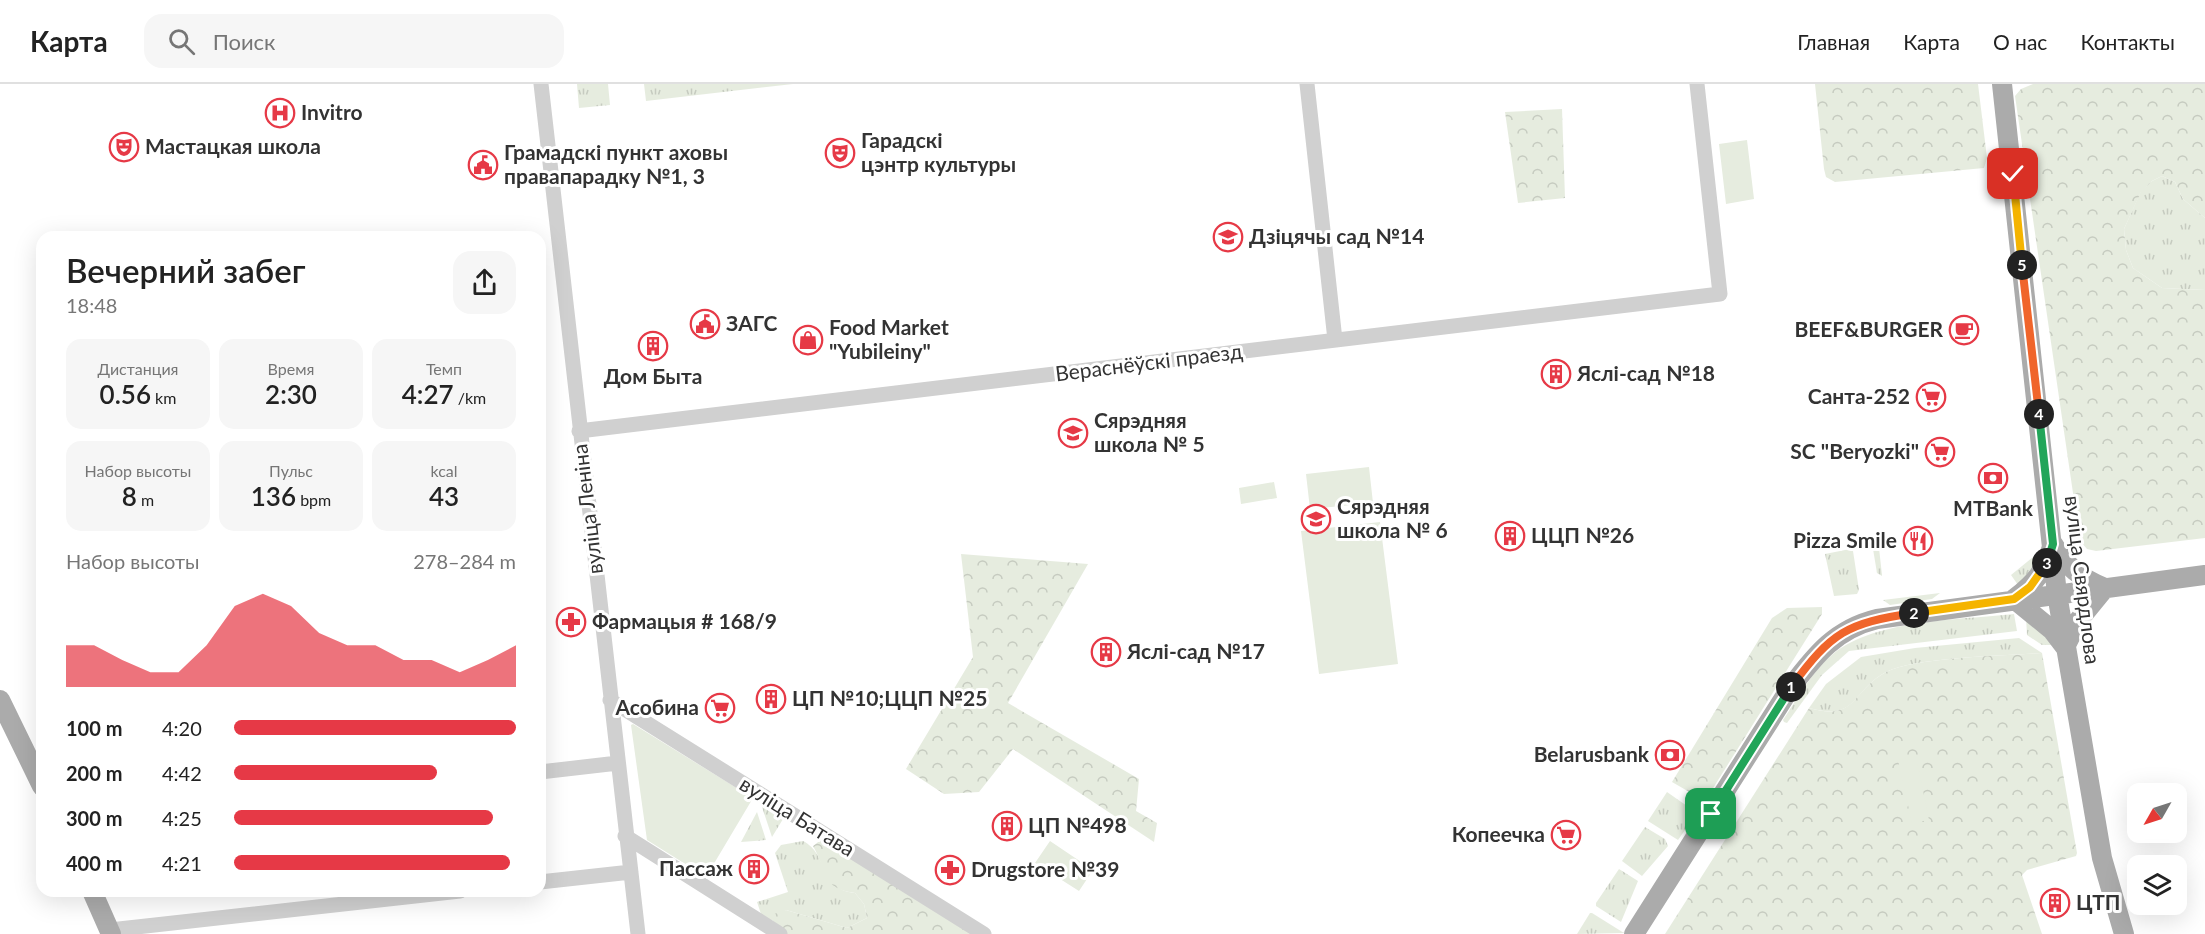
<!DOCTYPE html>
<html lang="ru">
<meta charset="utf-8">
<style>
body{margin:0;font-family:Lato,sans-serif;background:#f6f6f6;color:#222;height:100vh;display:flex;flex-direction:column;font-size:22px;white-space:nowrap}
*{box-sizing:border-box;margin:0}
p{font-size:20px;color:#767676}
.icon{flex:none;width:33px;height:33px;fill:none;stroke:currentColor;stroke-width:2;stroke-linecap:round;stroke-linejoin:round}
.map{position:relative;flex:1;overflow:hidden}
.details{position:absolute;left:36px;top:147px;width:510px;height:666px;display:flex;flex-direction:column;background:#fff;border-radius:18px;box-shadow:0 6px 24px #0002}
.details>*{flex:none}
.needle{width:39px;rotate:231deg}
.buttons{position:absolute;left:2127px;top:699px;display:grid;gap:12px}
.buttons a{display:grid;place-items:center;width:60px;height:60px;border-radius:12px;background:#fff;box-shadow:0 6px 24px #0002;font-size:30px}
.pin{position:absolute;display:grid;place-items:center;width:51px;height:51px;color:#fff;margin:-26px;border-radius:12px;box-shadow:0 3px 9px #0006}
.km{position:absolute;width:30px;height:30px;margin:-15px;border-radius:50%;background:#222;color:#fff;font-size:16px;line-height:30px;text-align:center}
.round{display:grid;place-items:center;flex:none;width:63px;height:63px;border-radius:18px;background:#f6f6f6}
.head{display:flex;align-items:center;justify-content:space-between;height:102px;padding:0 30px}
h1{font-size:33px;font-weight:600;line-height:45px}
.stats{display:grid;grid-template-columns:repeat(3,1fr);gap:9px;height:102px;padding:6px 30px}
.stats div{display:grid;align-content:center;border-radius:15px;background:#f6f6f6;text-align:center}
.stats b{font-size:26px;font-weight:600}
.stats small{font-size:16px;font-weight:400}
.stats p{font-size:16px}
.chart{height:168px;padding:12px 30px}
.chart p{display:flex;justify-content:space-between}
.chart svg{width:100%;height:108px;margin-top:6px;fill:#e63946;opacity:.7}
ul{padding:0 30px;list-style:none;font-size:20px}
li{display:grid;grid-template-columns:96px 72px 1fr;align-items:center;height:45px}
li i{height:15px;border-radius:8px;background:#e63946}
header{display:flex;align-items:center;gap:36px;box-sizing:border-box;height:84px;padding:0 30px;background:#fff;border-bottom:2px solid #e0e0e0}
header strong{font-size:28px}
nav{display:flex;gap:33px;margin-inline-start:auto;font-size:21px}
.search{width:420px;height:54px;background:#f6f6f6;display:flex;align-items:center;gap:15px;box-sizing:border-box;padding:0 21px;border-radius:18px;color:#767676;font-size:22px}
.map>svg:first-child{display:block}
.grass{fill:url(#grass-tufts)}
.forest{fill:url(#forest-crowns)}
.park{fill:#e6ecdf}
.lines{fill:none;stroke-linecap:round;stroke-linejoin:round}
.minor{stroke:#d0d0d0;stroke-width:15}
.major{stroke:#ababab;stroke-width:20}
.split-1-casing{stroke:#fff;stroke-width:12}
.split-2-casing{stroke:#fff;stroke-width:12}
.split-3-casing{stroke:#fff;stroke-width:12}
.split-4-casing{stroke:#fff;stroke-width:12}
.split-5-casing{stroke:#fff;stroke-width:12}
.split-6-casing{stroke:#fff;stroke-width:12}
.split-1{stroke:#22a559;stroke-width:8}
.split-2{stroke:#f0652b;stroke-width:8}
.split-3{stroke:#f5b400;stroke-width:8}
.split-4{stroke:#22a559;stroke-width:8}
.split-5{stroke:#f0652b;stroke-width:8}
.split-6{stroke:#f5b400;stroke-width:8}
.labels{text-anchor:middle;stroke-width:6;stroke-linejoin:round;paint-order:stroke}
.poi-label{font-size:21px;font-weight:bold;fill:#333;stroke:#fff;text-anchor:start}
.street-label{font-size:21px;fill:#333;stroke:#fff}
</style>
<header>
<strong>Карта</strong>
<div class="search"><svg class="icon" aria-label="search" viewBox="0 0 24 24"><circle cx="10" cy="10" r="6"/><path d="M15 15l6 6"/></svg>Поиск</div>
<nav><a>Главная</a><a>Карта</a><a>О нас</a><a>Контакты</a></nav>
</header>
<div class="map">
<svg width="2205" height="850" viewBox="0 0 2205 850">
<defs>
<pattern id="grass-tufts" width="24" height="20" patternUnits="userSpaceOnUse" patternTransform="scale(1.5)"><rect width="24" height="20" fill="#e6ecdf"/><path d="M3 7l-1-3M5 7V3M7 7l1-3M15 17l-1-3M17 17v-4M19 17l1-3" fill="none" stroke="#c6cbc0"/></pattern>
<pattern id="forest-crowns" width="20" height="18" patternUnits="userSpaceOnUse" patternTransform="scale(1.5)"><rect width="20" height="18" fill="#e6ecdf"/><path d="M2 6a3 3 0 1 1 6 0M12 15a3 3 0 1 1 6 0" fill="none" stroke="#c6cbc0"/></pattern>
</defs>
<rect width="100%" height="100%" fill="#fff"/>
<path class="grass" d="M577,0H608L610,21L579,24Z
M644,0H793L646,17Z
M2162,92L2175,98L2183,115L2205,134V206L2162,204L2133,184L2126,166L2124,145L2141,107L2152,97Z
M1879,464L1882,491V492L1877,489L1873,465Z
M1850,465L1853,467L1859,506L1857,510L1834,512L1825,470Z
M2043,465L2045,471L2018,501L2011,491Z
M1940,509L1932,515L1890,521L1883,516Z
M2014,530L2017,547L1849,567L1822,591L1787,639L1784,638L1783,636C1798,614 1812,587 1833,570C1876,535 1960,536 2014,530Z
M2026,533L2053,561H2042L2027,551Z
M2019,554L2042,569C2004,572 1916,573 1886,588C1852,606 1858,638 1809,624L1826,600L1861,573L1915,564Z
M1667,708L1697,729L1678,756L1648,737Z
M761,720L783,735L772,753Z
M757,728L766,756L741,758Z
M1645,743L1665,755L1668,762L1642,792L1622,777Z
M803,757C830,771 816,804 855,809L864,820L867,834L847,844L786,826L772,836H763L757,818L788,808L775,769L781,761Z
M1619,785L1638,797L1621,838L1596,822V819Z
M1590,829H1592L1624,849L1577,850Z"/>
<path class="forest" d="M1815,0H1978L1987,74L1984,84L1835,98L1826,93L1824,85Z
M2033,0H2205V134L2183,115L2175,98L2162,92L2152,97L2141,108L2124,145L2126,166L2133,184L2162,204L2205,206V454L2096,467L2087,465L2080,457L2015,12L2021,5Z
M1562,25L1565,114L1518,119L1505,28Z
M961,470L1088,480L1008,619L1139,695L1136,727L1157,739L1154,758L1013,665L979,708L944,710L906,685L973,573Z
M1822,523V530L1705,717L1672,698L1772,534L1787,524Z
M2042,569L2077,769L2076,772L2027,786L2022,791L2042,850H1665L1809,624C1857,638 1852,606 1886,588C1916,573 2004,572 2042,569Z
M822,755L972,850H786L772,836L774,830L786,826L847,844L867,834L864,820L855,809C821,805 827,786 813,762Z"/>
<path class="park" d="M1747,56L1754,115L1726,120L1719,60Z
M1369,383L1373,419L1310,425L1306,390Z
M1274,398L1277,414L1241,420L1239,404Z
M1380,438L1398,580L1319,590L1301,447Z
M633,640L753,714L706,793L647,756L631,641Z
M1916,672L1929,736L1912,739L1898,676Z
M1050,757L1093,786L1079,807L1035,779Z"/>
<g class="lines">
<path class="minor" d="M541,0L638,850
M1307,0L1335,256
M579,347L1720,210L1697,0
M610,616L984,850
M540,688L618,679
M625,752L780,850
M540,798L631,788
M110,846L460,807"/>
<path class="major" d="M2002,0L2057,510L2102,774L2124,850
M2053,460C2067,483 2080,494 2105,504L2078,537L2065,563L2052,546L2014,515C2037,497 2044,488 2053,460Z
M0,616L42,702
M92,807L111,850
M1634,850L1791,603C1816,570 1836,545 1877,535L2205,491"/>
</g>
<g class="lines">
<g class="split-1-casing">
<path id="split-1" d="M1711,730L1791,603"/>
</g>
<g class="split-2-casing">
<path id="split-2" d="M1791,603C1832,548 1846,539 1914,529"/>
</g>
<g class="split-3-casing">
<path id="split-3" d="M1914,529L2014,515L2030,503L2047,479"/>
</g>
<g class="split-4-casing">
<path id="split-4" d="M2039,330L2053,460L2047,479"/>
</g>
<g class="split-5-casing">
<path id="split-5" d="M2022,181L2039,330"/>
</g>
<g class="split-6-casing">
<path id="split-6" d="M2013,90L2022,181"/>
</g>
<use href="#split-1" class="split-1"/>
<use href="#split-2" class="split-2"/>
<use href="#split-3" class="split-3"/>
<use href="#split-4" class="split-4"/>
<use href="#split-5" class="split-5"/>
<use href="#split-6" class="split-6"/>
</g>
<defs>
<g id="hospital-ring" transform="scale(1.5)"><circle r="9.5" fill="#fff" stroke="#e63946" stroke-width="1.5"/><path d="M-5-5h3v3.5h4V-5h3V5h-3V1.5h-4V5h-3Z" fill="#e63946"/></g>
<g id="theatre-ring" transform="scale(1.5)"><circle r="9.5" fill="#fff" stroke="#e63946" stroke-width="1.5"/><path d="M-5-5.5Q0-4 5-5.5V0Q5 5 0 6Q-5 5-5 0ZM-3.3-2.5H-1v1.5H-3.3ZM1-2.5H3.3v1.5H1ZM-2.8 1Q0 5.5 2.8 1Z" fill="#e63946"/></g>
<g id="civic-ring" transform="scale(1.5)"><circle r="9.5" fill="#fff" stroke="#e63946" stroke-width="1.5"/><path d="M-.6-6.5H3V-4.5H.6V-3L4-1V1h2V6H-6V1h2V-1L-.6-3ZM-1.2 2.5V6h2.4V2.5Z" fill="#e63946"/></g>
<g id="school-ring" transform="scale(1.5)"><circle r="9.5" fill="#fff" stroke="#e63946" stroke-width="1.5"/><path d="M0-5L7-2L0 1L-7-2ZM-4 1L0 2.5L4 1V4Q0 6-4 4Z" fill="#e63946"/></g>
<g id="cafe-ring" transform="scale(1.5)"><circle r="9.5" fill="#fff" stroke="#e63946" stroke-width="1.5"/><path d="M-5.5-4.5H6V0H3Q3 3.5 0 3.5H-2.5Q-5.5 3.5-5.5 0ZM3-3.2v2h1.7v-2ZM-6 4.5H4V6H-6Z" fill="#e63946"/></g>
<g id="shop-ring" transform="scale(1.5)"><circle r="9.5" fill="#fff" stroke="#e63946" stroke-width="1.5"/><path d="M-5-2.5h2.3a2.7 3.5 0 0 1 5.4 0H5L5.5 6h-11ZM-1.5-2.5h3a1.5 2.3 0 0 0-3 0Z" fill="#e63946"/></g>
<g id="building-ring" transform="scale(1.5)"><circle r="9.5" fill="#fff" stroke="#e63946" stroke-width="1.5"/><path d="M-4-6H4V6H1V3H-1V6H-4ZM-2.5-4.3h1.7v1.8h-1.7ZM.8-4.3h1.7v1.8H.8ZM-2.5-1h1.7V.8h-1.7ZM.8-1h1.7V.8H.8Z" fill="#e63946"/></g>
<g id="supermarket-ring" transform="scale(1.5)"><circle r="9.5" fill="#fff" stroke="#e63946" stroke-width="1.5"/><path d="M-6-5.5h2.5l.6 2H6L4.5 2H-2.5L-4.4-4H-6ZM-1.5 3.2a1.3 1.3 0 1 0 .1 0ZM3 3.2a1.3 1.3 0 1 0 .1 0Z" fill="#e63946"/></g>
<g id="bank-ring" transform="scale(1.5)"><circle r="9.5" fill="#fff" stroke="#e63946" stroke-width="1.5"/><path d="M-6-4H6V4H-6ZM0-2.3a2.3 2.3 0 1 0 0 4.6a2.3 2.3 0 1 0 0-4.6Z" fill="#e63946"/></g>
<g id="restaurant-ring" transform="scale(1.5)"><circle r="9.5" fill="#fff" stroke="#e63946" stroke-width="1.5"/><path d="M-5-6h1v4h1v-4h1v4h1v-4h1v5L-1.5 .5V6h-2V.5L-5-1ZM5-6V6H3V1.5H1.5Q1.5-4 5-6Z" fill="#e63946"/></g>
<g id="pharmacy-ring" transform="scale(1.5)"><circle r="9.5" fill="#fff" stroke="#e63946" stroke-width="1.5"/><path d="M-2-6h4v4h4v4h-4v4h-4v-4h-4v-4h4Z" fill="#e63946"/></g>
</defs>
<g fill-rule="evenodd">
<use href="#hospital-ring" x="280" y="29"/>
<use href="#theatre-ring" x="124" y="63"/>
<use href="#theatre-ring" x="840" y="69"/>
<use href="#civic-ring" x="483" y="81"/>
<use href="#school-ring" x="1228" y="153"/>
<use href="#civic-ring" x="705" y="240"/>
<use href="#cafe-ring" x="1964" y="246"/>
<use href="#shop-ring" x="808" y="256"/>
<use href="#building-ring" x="653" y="262"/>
<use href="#building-ring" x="1556" y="290"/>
<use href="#supermarket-ring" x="1931" y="313"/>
<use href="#school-ring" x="1073" y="349"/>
<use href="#supermarket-ring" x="1940" y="368"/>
<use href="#bank-ring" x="1993" y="394"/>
<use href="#school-ring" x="1316" y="435"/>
<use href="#building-ring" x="1510" y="452"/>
<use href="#restaurant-ring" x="1918" y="457"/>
<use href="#pharmacy-ring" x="571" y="538"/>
<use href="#building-ring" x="1106" y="568"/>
<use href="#building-ring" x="771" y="615"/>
<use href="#supermarket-ring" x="720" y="624"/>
<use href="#bank-ring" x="1670" y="671"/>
<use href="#building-ring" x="1007" y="742"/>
<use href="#supermarket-ring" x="1566" y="751"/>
<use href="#building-ring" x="754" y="785"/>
<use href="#pharmacy-ring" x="950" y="786"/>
<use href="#building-ring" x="2055" y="819"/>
</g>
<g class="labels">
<g class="poi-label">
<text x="301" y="36">Invitro</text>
<text x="861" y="64">Гарадскі<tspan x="861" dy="24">цэнтр культуры</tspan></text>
<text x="145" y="70">Мастацкая школа</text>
<text x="504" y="76">Грамадскі пункт аховы<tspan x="504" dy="24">правапарадку №1, 3</tspan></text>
<text x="1249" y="160">Дзіцячы сад №14</text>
<text x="726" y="247">ЗАГС</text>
<text x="829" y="251">Food Market<tspan x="829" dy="24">"Yubileiny"</tspan></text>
<text x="1943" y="253" text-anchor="end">BEEF&amp;BURGER</text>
<text x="1577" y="297">Яслі-сад №18</text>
<text x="653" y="300" text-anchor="middle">Дом Быта</text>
<text x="1910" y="320" text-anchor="end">Санта-252</text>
<text x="1094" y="344">Сярэдняя<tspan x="1094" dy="24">школа № 5</tspan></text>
<text x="1919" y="375" text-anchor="end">SC "Beryozki"</text>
<text x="1337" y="430">Сярэдняя<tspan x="1337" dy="24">школа № 6</tspan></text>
<text x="1993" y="432" text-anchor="middle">MTBank</text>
<text x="1531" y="459">ЦЦП №26</text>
<text x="1897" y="464" text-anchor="end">Pizza Smile</text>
<text x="592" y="545">Фармацыя # 168/9</text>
<text x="1127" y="575">Яслі-сад №17</text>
<text x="792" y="622">ЦП №10;ЦЦП №25</text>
<text x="699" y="631" text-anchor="end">Асобина</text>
<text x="1649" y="678" text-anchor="end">Belarusbank</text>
<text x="1028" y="749">ЦП №498</text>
<text x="1545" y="758" text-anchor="end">Копеечка</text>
<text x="733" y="792" text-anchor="end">Пассаж</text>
<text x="971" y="793">Drugstore №39</text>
<text x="2076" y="826">ЦТП</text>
</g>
<g class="street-label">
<text transform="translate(1149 279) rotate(-7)" y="7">Вераснёўскі праезд</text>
<text transform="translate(588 425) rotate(-97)" y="7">вуліца Леніна</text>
<text transform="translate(2082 496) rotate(83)" y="7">вуліца Свярдлова</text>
<text transform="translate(797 733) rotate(32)" y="7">вуліца Батава</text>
</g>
</g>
</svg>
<div class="buttons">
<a><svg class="needle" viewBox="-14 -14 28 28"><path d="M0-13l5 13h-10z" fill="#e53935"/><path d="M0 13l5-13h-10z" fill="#767676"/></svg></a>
<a><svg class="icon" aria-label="layers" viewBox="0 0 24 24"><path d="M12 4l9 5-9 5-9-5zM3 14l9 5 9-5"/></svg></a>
</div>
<div class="pin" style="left:1711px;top:730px;background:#1e9e55"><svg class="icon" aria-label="arrive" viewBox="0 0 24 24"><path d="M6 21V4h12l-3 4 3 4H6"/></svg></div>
<div class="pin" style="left:2013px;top:90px;background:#d93025"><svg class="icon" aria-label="check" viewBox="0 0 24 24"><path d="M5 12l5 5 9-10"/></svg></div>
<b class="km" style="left:1791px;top:603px">1</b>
<b class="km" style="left:1914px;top:529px">2</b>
<b class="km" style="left:2047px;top:479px">3</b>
<b class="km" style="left:2039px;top:330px">4</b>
<b class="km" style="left:2022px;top:181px">5</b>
<section class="details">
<div class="head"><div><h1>Вечерний забег</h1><p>18:48</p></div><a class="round"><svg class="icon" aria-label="share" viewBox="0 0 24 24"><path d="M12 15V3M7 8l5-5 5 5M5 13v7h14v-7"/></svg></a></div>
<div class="stats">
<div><p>Дистанция</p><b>0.56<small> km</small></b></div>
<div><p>Время</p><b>2:30</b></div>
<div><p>Темп</p><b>4:27<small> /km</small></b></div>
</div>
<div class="stats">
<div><p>Набор высоты</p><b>8<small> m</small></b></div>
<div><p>Пульс</p><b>136<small> bpm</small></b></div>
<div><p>kcal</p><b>43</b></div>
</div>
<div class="chart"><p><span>Набор высоты</span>278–284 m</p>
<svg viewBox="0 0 160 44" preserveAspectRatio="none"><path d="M0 44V27L10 27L20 33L30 38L40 38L50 27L60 11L70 6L80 11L90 22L100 27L110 27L120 33L130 33L140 38L150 33L160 27V44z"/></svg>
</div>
<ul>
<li><b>100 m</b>4:20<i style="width:100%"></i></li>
<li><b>200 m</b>4:42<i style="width:72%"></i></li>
<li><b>300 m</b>4:25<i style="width:92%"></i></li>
<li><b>400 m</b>4:21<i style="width:98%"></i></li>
</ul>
</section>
</div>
